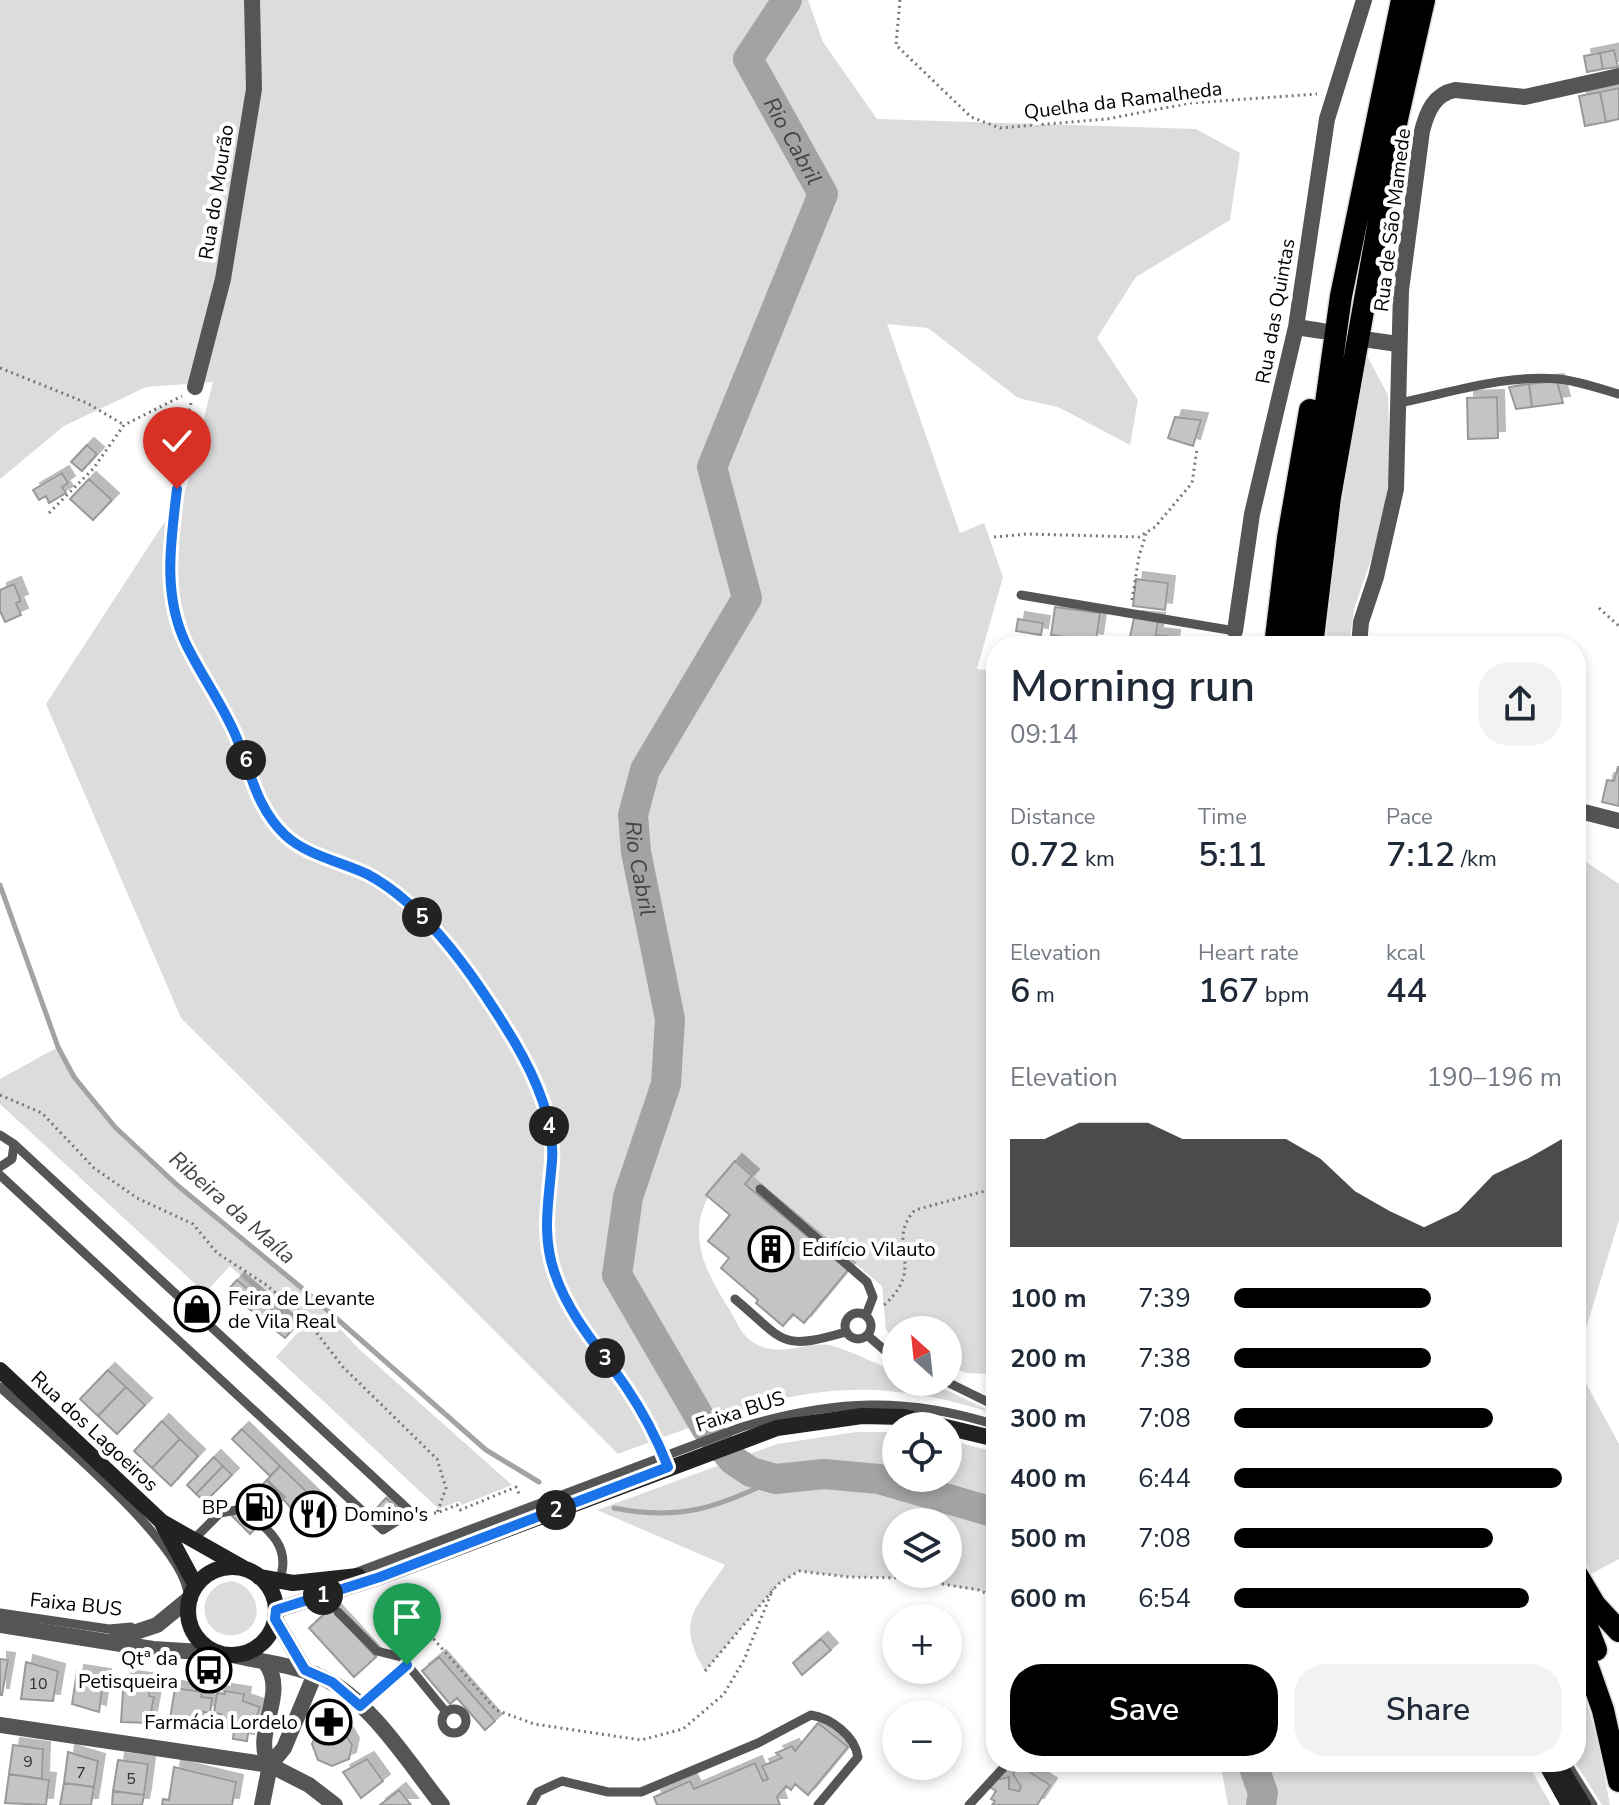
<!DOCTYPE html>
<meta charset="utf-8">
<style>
body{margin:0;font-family:"Nunito Sans",sans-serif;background:#f2f2f3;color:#1f2937;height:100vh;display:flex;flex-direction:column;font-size:30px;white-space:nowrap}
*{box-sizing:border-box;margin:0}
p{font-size:26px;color:#747a83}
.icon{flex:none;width:44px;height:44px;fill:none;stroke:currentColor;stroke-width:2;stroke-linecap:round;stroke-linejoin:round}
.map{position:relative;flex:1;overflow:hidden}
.side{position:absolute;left:986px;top:636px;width:600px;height:1136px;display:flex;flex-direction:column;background:#fff;border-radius:32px;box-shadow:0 4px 12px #0003}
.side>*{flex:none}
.needle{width:52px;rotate:333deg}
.controls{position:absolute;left:882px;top:1316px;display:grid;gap:16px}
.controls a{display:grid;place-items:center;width:80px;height:80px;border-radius:50%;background:#fff;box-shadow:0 4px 12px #0003;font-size:40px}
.pin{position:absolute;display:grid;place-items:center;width:68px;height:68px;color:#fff;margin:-82px -34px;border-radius:50% 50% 50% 0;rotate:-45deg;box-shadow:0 0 8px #0007}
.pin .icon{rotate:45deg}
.km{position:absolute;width:40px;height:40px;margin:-20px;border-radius:50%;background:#222;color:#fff;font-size:22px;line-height:40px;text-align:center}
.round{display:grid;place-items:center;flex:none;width:84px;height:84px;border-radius:32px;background:#f2f2f3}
.overview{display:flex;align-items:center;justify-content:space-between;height:136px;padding:0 24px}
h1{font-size:44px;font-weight:600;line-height:60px}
.figures{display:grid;grid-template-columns:repeat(3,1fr);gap:12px;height:136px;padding:8px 24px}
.figures div{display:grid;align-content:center}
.figures b{font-size:34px;font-weight:600}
.figures small{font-size:22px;font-weight:400}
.figures p{font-size:22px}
.chart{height:224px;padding:16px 24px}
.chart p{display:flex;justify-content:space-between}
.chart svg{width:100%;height:144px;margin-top:8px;fill:#000;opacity:.7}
.action{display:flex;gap:16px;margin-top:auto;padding:16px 24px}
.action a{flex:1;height:92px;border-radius:32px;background:#000;color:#fff;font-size:32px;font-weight:600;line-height:92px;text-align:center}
.action a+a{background:#f2f2f3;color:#1f2937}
ul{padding:0 24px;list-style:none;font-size:26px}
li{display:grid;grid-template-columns:128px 96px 1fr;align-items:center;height:60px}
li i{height:20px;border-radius:10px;background:#000}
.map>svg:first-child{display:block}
.green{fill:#dcdcdc;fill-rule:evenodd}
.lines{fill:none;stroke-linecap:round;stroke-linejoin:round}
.stream{stroke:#a3a3a3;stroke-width:5}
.river{stroke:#a3a3a3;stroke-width:30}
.building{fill:#c4c4c4;stroke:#999;stroke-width:2;filter:url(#shadow)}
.trunk-casing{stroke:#dbdbdb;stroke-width:25}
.path{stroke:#777;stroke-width:3;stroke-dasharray:2 4;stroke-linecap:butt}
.service{stroke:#555;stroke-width:9}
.minor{stroke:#555;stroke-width:16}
.tertiary{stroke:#555;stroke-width:16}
.secondary{stroke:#222;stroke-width:16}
.trunk{stroke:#000;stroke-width:22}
.route-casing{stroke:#fff;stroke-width:16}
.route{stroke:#1a73e8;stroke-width:10}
.labels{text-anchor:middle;stroke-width:8;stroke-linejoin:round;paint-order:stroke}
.number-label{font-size:16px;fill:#313131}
.street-label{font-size:20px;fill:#000;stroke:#fff}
.poi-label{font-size:20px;fill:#000;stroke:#fff;text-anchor:start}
.water-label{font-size:22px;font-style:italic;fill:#444;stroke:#fff}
</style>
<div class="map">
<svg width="1619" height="1805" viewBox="0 0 1619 1805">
<defs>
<filter id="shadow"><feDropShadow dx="7" dy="-7" stdDeviation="0" flood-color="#0004"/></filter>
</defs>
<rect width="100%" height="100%" fill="#fff"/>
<path class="green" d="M0,0H808L823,42L877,119L1196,129L1240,153L1230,220L1136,277L1097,338L1138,400L1130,445L1058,407L1018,398L928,328L887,324L960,533L984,523L1003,577L977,669L996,672V1359L988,1374L967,1373L948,1367V1330H896V1344L886,1329L882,1286L735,1162C687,1211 690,1247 726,1304C733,1314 740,1333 750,1340C779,1362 807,1339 833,1346C854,1352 875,1364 896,1371V1382H930L996,1414C837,1363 766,1400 618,1454L181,1018L46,704L186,489L213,382L146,387L64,426L0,479Z
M1366,354L1388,395L1390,473L1381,531L1354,609L1349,646H1325L1337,533Z
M1576,855L1619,884V1220L1576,1361Z
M58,1047L94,1102L141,1153L303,1289L359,1349L512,1485L462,1505L459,1501L439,1509L276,1357L300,1330L230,1266L205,1293L0,1104V1079Z
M1576,1365L1619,1444V1559L1591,1574L1576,1541Z
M856,1432H896V1478H948V1440L996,1452V1594L905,1578L848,1577L799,1571L778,1584L705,1671C674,1620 697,1608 725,1565L597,1510L777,1444ZM896,1522H948V1574H896Z
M231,1581C261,1586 268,1630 234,1635C199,1639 192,1587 231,1581Z
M1576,1668L1597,1737L1610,1805H1602L1575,1762Z
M1220,1762H1527L1551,1805H1228Z"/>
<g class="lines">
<path class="stream" d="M0,885L58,1047L74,1077L115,1127L177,1185L303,1289L486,1450L539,1482
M614,1508C680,1521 717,1508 776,1479"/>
<g class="river">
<path id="s1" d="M787,0L748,59L823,194L712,467L747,598L645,770L633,815L636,852L670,1019L666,1084L628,1197L617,1275L706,1428L733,1460L751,1472L776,1479L824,1474L879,1479L996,1513"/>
<path d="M1252,1762L1263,1793L1261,1805"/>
</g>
</g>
<path class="building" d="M1614,50L1618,67L1603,69L1600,53Z
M1600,53L1603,69L1587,72L1584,56Z
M1619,88V119L1606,122L1600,92Z
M1600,92L1606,122L1585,126L1579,96Z
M1557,381L1563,403L1532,407L1529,384Z
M1529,384L1532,407L1516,409L1509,387Z
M1497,397L1498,438L1468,439L1467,398Z
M1175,417L1201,420L1193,446L1168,438Z
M87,445L97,454L82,471L71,462Z
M62,473L68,483L62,487L66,493L49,503L46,496L39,500L33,490Z
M89,479L112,500L93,520L70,499Z
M1136,579L1168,583L1165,610L1133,606Z
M14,584L21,601L16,603L21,615L5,622L0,611V590Z
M1055,607L1100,613L1096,641L1051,635Z
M1134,618L1158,620L1156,635L1173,637L1172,646H1128Z
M1018,619L1043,623L1041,635L1016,631Z
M1618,767H1619V806L1602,802L1607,780L1614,781Z
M735,1161L752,1176L745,1184L848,1270L804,1323L793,1314L783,1326L756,1303L758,1300L721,1268L729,1258L708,1241L730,1215L706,1195Z
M237,1280L294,1328L285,1338L227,1291Z
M108,1370L126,1387L98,1416L80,1399Z
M126,1387L145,1405L117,1434L98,1416Z
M162,1421L180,1439L152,1468L134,1451Z
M242,1429L280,1466L270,1476L232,1439Z
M180,1439L198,1456L171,1486L152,1468Z
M214,1457L223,1466L196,1494L187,1485Z
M223,1466L232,1475L205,1502L196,1494Z
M280,1466L311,1496L295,1513L267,1480Z
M267,1480L285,1497L250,1534L232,1516Z
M311,1496L329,1513L313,1530L295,1513Z
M386,1498L398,1508L387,1521L375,1510Z
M331,1608L376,1657L354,1677L309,1628Z
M397,1619L412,1637L399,1648L384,1629Z
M821,1639L831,1650L802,1675L793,1663Z
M439,1657L495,1721L485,1730L457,1698L450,1704L422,1671Z
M0,1659L8,1660L2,1695H0Z
M26,1662L58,1671L53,1701L21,1699Z
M77,1672L104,1676L99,1712L72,1704Z
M124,1677L151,1681L149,1696L154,1697L149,1723L121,1722Z
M175,1688L202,1692L201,1697L212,1698L210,1713L199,1711L197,1722L170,1719Z
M225,1691L244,1694L243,1701L260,1707L253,1727L249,1726L247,1741L233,1739L234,1729L219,1727L221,1714L214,1713L217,1693L225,1694Z
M330,1715L337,1719L352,1745L349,1759L332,1766L318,1760L312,1744L321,1722Z
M818,1723L848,1747L808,1795L795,1784L791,1790L786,1786L777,1797L780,1805H657L654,1797L690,1781L694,1789L755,1763L763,1781L768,1779L762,1766L782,1758L776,1753L792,1746L795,1751Z
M13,1745L43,1749L42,1779L9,1774Z
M68,1752L98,1761L94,1787L64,1783Z
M367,1759L383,1781L361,1798L343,1772Z
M118,1760L148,1764L144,1795L113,1791Z
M1019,1765L1050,1785L1037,1805H992L995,1801L991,1799L996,1791L990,1787L995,1780L1009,1777V1789L1019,1791L1021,1787L1013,1774Z
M174,1767L236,1782L232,1805H162L163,1799L169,1800Z
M9,1774L49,1780L46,1805L5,1803Z
M64,1783L94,1787L91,1805H60Z
M399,1790L411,1805H380Z
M113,1791L144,1795L142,1805H112Z"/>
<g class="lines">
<g class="trunk-casing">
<path id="trunk" d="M1275,646L1288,538L1310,410
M1292,646L1341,296L1402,0
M1312,646L1330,497L1397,119L1424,0
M1576,1573L1595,1605L1619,1631
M1576,1598L1596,1650
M1576,1633L1603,1710L1619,1781"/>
</g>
<path class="path" d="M900,0L896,45L971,117L1000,128L1107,119L1190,103L1317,94
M0,368L87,403L124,425
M191,403C174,469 158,574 184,638C197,672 221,701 236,735C251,771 255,811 287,837C310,857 345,860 370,876C432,916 477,979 514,1041C534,1075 553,1117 552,1156C551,1192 542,1224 550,1260C567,1329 630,1380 658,1444
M49,513L93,469L124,425L182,396
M994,537L1027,534L1139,537L1155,527L1192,483L1197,449
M1132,600L1139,556L1146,534
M1599,608L1619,626
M0,1095L42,1113L94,1168L137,1198L193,1224L217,1253L265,1284L302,1314L343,1367L437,1459L446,1488L437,1513
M884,1305C928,1266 884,1243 915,1210L996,1188
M422,1513H437L457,1505L460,1510L516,1487L520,1496
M390,1589L496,1710L534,1724L641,1740L683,1729L724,1694L744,1660L773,1589
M705,1671L778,1584L799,1571L848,1577L905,1578L979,1590L996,1598"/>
<path class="service" d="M1399,403C1449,393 1506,374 1558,379C1579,381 1598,388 1618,394
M1021,595L1235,631
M0,1135L14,1144L411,1512L383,1530L0,1175
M0,1167L12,1159L14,1144
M760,1189L867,1282L873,1297L866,1315
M735,1299C786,1342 779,1351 846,1332
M845 1326a13 13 0 1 1 26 0a13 13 0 1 1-26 0Z
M867,1335L896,1360
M947,1382L996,1406
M0,1387C41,1426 192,1547 188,1599
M193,1540L220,1513L242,1509C269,1529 294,1548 278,1583
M352,1574L742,1427C833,1400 905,1396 996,1425
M338,1612L377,1651L401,1657L446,1712
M0,1613L109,1629L131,1627
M360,1706L407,1665
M442 1721a12 12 0 1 1 24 0a12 12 0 1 1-24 0Z
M1566,1762L1593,1805
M531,1805L538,1792L562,1781L608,1792H641L758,1743L811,1715C831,1718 855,1736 858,1757L818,1805
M969,1805L1004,1767"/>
<path class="minor" d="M1296,327L1322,331
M1370,340L1398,344
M195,387L223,279L254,89L252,0
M1235,631L1252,514L1296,327L1327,119L1364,0
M1359,646L1361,622L1376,577L1396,489L1401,290L1422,131C1427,112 1434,94 1455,90L1525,97L1619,76
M1576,810L1619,821
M265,1662C290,1694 250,1734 270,1765
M0,1725L270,1765L309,1785L335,1805
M262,1805L270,1765L284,1748L315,1674"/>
<path class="tertiary" d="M275,1619L305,1670
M0,1625L153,1649L218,1653
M115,1639L157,1625L190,1598
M232,1655C262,1662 295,1665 323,1678C369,1699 411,1766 442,1805"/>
<path class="secondary" d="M0,1370L162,1522L245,1569
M162,1523L196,1586
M188 1611a44 44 0 1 1 88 0a44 44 0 1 1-88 0Z
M259,1577L293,1583L358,1576
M276,1610L380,1577L777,1428L862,1416L904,1417L996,1439
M1545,1762L1569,1805
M1557,1762L1583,1805"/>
<use href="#trunk" class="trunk"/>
</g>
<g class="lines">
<g class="route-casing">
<path id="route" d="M177,489C171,541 162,594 186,644C201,675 221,702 235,734C251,771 255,806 285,835C306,855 342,862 367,874C428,906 479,983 514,1041C534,1075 555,1121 552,1161C549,1200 541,1235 555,1274C569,1316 601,1351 626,1387C643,1412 657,1439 668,1467L380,1577L276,1610L275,1619L305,1670L332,1682L360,1706L407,1665"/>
</g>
<use href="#route" class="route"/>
</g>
<defs>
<g id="building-ring" transform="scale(2.3)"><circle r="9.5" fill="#fff" stroke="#000" stroke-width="1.5"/><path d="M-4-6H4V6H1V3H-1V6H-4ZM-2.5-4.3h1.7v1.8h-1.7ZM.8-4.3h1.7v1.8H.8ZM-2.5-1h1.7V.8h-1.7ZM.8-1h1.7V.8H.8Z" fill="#000"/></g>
<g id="shop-ring" transform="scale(2.3)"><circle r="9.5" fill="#fff" stroke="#000" stroke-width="1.5"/><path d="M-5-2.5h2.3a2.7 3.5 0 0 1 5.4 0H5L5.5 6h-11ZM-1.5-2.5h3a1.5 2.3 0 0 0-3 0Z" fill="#000"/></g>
<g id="fuel-ring" transform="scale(2.3)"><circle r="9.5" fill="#fff" stroke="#000" stroke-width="1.5"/><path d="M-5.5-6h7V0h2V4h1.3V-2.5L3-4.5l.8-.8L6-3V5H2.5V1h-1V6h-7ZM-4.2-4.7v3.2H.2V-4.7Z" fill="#000"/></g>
<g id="restaurant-ring" transform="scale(2.3)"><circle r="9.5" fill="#fff" stroke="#000" stroke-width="1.5"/><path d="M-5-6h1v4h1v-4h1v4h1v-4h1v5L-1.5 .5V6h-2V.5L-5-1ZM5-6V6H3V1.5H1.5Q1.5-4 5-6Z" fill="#000"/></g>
<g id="bus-ring" transform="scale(2.3)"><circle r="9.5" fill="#fff" stroke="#000" stroke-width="1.5"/><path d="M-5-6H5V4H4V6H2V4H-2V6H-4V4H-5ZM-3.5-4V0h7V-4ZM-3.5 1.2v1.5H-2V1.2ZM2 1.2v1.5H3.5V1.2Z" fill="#000"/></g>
<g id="pharmacy-ring" transform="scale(2.3)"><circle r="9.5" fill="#fff" stroke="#000" stroke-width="1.5"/><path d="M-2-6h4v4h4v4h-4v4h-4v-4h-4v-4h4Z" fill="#000"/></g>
</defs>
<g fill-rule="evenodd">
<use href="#building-ring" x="771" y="1249"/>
<use href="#shop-ring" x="197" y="1309"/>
<use href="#fuel-ring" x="259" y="1507"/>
<use href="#restaurant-ring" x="313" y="1514"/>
<use href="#bus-ring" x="209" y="1670"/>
<use href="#pharmacy-ring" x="329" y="1722"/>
</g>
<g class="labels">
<g class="number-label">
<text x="38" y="1689">10</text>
<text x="28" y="1767">9</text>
<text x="81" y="1778">7</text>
<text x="131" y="1784">5</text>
</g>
<g class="street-label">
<text transform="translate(1123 100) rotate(-7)" y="7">Quelha da Ramalheda</text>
<text transform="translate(216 192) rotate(-81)" y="7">Rua do Mourão</text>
<text transform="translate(1392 220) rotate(-83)" y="7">Rua de São Mamede</text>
<text transform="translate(1275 311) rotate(-80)" y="7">Rua das Quintas</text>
<text transform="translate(740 1411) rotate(-18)" y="7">Faixa BUS</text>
<text transform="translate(95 1431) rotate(43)" y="7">Rua dos Lagoeiros</text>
<text transform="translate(76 1604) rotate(6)" y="7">Faixa BUS</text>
</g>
<g class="poi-label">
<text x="802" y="1256">Edifício Vilauto</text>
<text x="228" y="1305">Feira de Levante<tspan x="228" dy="23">de Vila Real</tspan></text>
<text x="228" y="1514" text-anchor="end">BP</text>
<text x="344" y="1521">Domino's</text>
<text x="178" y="1665" text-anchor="end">Qtª da<tspan x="178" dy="23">Petisqueira</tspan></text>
<text x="298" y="1729" text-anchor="end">Farmácia Lordelo</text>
</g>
<g class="water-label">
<text dy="8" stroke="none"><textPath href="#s1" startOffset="164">Rio Cabril</textPath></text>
<text dy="8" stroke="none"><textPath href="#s1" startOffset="956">Rio Cabril</textPath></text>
<text transform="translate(233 1207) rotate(41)" y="8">Ribeira da Maíla</text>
</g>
</g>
</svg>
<div class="controls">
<a><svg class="needle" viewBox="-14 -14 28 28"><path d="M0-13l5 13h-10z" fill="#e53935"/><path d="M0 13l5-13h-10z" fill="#747a83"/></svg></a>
<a><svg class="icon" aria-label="locate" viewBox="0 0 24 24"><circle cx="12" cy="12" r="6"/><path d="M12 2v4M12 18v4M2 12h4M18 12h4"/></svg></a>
<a><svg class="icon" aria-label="layers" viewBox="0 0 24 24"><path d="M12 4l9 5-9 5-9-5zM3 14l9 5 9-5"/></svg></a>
<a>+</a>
<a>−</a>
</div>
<div class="pin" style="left:407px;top:1665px;background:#1e9e55"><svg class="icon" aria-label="arrive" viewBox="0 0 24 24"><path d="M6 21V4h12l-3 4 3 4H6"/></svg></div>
<div class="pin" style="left:177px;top:489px;background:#d93025"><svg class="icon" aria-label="check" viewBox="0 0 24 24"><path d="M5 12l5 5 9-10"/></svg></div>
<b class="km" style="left:323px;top:1595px">1</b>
<b class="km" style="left:556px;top:1510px">2</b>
<b class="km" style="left:605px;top:1358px">3</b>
<b class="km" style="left:549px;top:1126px">4</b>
<b class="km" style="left:422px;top:917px">5</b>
<b class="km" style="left:246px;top:760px">6</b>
<section class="side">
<div class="overview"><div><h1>Morning run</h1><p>09:14</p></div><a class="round"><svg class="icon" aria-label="share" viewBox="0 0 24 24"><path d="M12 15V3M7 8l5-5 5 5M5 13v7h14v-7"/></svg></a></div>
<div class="figures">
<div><p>Distance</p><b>0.72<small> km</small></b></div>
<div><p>Time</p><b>5:11</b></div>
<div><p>Pace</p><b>7:12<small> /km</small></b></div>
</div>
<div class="figures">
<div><p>Elevation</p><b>6<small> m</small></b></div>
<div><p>Heart rate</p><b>167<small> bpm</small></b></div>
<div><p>kcal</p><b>44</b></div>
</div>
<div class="chart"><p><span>Elevation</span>190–196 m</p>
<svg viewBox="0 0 160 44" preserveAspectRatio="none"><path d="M0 44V11L10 11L20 6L30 6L40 6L50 11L60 11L70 11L80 11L90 17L100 27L110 33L120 38L130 33L140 22L150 17L160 11V44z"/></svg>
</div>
<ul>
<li><b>100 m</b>7:39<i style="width:60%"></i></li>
<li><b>200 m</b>7:38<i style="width:60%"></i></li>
<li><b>300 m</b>7:08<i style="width:79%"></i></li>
<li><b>400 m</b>6:44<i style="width:100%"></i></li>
<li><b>500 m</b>7:08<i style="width:79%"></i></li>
<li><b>600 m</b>6:54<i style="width:90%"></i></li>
</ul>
<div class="action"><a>Save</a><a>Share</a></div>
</section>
</div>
